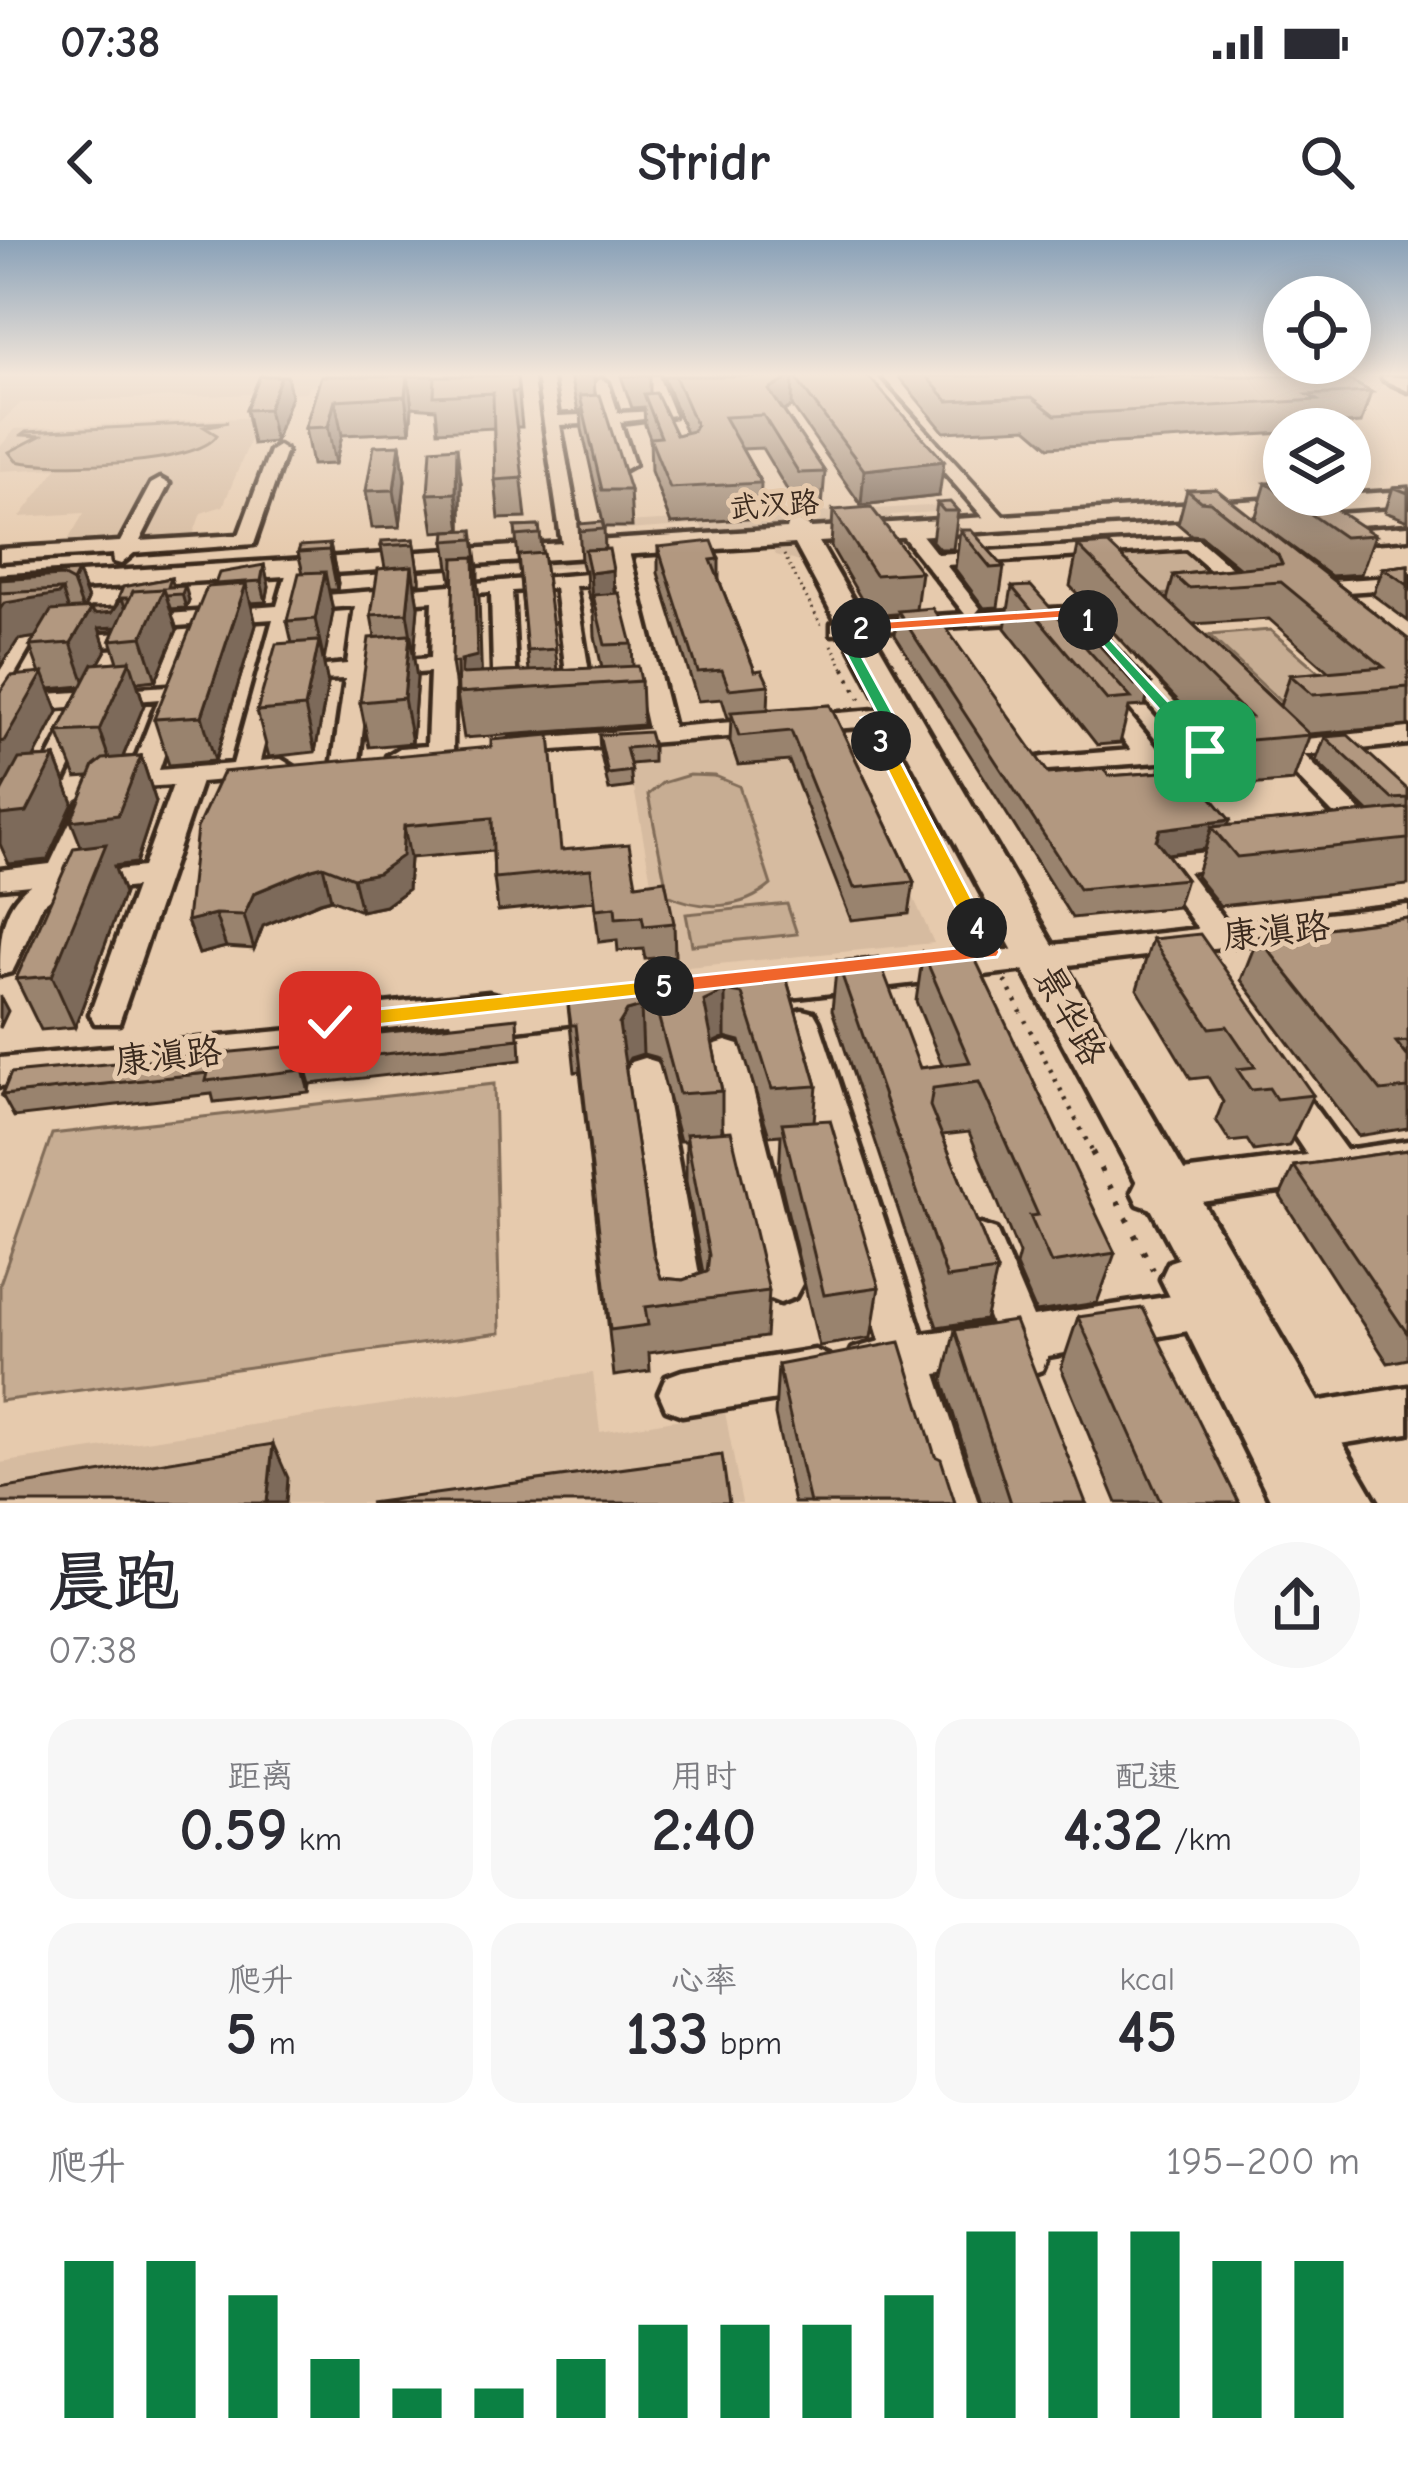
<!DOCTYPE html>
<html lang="zh">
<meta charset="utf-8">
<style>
body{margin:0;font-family:"Comic Neue","LXGW WenKai TC",sans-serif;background:#f7f7f7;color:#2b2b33;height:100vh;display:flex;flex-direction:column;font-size:45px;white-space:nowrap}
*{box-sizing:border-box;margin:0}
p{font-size:39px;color:#7c7c81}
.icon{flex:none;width:66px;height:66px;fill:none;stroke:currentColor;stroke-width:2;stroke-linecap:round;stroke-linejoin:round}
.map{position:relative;height:1263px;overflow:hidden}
.side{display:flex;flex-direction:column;background:#fff;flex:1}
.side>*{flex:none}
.fabs{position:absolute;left:1263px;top:36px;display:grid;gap:24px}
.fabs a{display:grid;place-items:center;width:108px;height:108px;border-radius:50%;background:#fff;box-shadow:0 6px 30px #0003;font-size:60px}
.pin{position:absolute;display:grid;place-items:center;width:102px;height:102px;color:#fff;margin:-51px;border-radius:24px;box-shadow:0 6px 18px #0006}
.km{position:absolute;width:60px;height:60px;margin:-30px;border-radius:50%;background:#222;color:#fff;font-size:33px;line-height:60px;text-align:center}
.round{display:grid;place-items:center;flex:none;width:126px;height:126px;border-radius:63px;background:#f7f7f7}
.summary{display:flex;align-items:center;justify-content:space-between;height:204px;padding:0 48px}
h1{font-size:66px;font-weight:600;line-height:90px}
.stats{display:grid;grid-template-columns:repeat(3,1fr);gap:18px;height:204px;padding:12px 48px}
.stats div{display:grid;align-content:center;border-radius:30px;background:#f7f7f7;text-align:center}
.stats b{font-size:60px;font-weight:600}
.stats small{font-size:33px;font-weight:400}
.stats p{font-size:33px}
.chart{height:336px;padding:24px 48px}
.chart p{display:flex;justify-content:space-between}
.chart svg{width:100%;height:216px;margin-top:12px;stroke:#0b8043;stroke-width:6}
.status{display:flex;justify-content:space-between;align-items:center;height:84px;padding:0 60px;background:#fff;direction:ltr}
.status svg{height:33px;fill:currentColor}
header{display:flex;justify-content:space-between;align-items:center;height:156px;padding:0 48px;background:#fff;font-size:54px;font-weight:600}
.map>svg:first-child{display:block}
.built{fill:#d6bba0}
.green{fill:#c7ad93;stroke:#816c58;stroke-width:3}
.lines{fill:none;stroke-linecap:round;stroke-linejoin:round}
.minor-casing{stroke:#3b2a1e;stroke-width:9}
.major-casing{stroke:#3b2a1e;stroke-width:9}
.path-far2{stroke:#3b2a1e;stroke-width:3;stroke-dasharray:1.5 4.5;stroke-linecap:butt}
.path-far1{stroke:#3b2a1e;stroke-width:4.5;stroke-dasharray:3 8;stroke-linecap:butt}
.path{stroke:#3b2a1e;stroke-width:6;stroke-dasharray:4.5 14;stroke-linecap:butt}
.minor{fill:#e6caad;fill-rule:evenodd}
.major{fill:#e6caad;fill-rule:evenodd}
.wall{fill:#99836e;stroke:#3b2a1e;stroke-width:3;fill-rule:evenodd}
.shaded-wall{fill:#7d6a5a;stroke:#3b2a1e;stroke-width:3}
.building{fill:#b29880;stroke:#3b2a1e;stroke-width:3}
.split-1{fill:#22a559;stroke:#fff;stroke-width:3}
.split-2{fill:#f0652b;stroke:#fff;stroke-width:3}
.split-3{fill:#22a559;stroke:#fff;stroke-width:3}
.split-4{fill:#f5b400;stroke:#fff;stroke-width:3}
.split-5{fill:#f0652b;stroke:#fff;stroke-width:3}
.split-6{fill:#f5b400;stroke:#fff;stroke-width:3}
.labels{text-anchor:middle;stroke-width:10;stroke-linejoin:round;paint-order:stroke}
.far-street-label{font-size:30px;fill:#3b2a1e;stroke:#e6caad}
.street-label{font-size:36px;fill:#3b2a1e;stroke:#e6caad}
</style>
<div class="status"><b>07:38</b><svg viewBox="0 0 49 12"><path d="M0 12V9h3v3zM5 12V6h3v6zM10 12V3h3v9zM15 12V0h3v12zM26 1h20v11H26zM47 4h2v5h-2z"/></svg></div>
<header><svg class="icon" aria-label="back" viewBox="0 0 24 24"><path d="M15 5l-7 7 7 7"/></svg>Stridr<svg class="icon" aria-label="search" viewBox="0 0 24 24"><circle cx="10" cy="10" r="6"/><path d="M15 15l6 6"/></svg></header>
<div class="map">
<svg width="1408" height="1263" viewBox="0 0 1408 1263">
<rect width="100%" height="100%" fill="#e6caad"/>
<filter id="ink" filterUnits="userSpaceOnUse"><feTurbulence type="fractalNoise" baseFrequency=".00833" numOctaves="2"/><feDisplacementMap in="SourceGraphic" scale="24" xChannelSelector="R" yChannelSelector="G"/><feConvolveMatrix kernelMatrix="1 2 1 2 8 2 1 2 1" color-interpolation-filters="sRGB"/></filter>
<g filter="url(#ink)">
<path class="built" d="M0,136H390L389,143L308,146L306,152L21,163L0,183Z
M260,177L223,266L201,273L192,298L64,307L84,273L20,277L57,228L0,231V207L15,189Z
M947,265L953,271L890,275L905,297L789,304L794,313L859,332L875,356L861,358L848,336L776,315L770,305L609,315L610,324L516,331L515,325L589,319L558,318L556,307L732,294L704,292L701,285L626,290L624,283Z
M837,488L934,703L667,729L626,504Z
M593,1133L600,1192L725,1172L742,1263H0V1223Z"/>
<path class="green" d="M228,182L204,187L217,195C199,226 51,229 16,221L9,212L40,196L22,195L26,192Z
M1190,309L1238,349L1143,356L1101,316Z
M1270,390L1348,457L1282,463L1209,395Z
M689,535L715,536L739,546L771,645C742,670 703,671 668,655L648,555L662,543Z
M787,664L797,694L692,705L686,674Z
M494,844L500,1093L0,1161V1044L52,894Z"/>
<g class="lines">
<g class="minor-casing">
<path id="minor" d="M537,136H551L558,176L602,174L594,143L601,139L608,143L618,173L657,171L644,136H658L674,175L620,182L634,224L625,229L616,224L605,183L560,185L583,311L573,317L563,311Z
M861,136H876L1005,278V286H991Z
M278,206L286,211L254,304L134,313L121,324L114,322L113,314L0,321V309L120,302L151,244L160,239L169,244L140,301L239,295L270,211Z
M907,283L914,285L937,314L1198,299L1257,350V358H1243L1186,309L946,325L980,368L976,373L1088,367L1214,505L1218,511L1214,517H1196L1074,379L832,394V384L840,382L965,374L897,289Z
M1408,286V298L1336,303L1326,297L1336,291Z
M618,302L628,308L673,487L887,469L900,477L887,485L501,514L497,508L510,500L648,489L616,344L575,346L594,463L582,470L570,463L555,348L512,351L518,469L506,476L494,469L491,352L455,354L453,513L449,519L400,524L387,516L400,508L427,506L430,432L369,437L359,521L346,529L333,521L345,439L280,441L260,521L281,519L294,527L281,535L201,542L119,783H95L90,774L136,647L78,653L65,648L42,665L16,724L12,732L0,735C0,701 0,667 30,645L0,648V630L50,624L79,563L93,555L107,563L75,635L143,627L173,545L142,547L128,539L159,459L24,471L9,496L0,499V469L41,398L137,392L140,397L129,404L57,409L32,455L183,445L184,457L159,530L233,524L273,379L136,389L125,382L128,377L277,366L288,328L298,322L308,328L301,357L613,332L608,308ZM433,361L431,418L370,423L377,365ZM355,366L347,424L283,430L298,370Z
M1408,336V348L1315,354L1305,348L1315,342Z
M1098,446L1107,448L1157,508L1172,509L1176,515L1172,521L1034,531L1030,525L1034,519L1043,517L1131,510L1086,453Z
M83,467L95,474L58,553L54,559H34L30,553L71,474Z
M1408,488V504L1304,515L1387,597L1392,603L1377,612L1367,609L1258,497L1271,489L1289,501Z
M1239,609L1249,612L1254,618L1249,624L1188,632L1228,685L1408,665V685L746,763L734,759L729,751L734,743L746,739L1198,689L1152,625L1167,616Z
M489,753L501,756L505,767L609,755L621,758L626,767L621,776L609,779L466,796L454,793L450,781L361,791L365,797L359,806L347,810L0,846V818L302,789L299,783L304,774L316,771Z
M802,770L814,773L819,782L922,1094L991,1084L960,1003L966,990L981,985L996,990L1033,1077L1206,1051L1222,1057L1228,1071L1222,1085L1048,1116L1042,1130L1026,1136L1010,1130L1007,1123L936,1134L978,1263H928L892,1142L868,1145L852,1139L845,1124L852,1109L880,1101L785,782L790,773Z
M726,801L739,805L744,814L802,1044L795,1057L780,1063L765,1057L758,1044L708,814L713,805Z
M644,818L657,822L662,832L704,1062L697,1076L682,1082L667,1076L660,1062L626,832L631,822Z
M1281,835L1294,839L1346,910L1408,901V933L1152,969L1138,964L1132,952L1138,940L1152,935L1307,915L1263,849L1268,839Z
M815,1110L831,1117L838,1132L831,1147L815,1154L682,1175L666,1169L659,1153L666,1137L682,1131Z
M1408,1147V1193L1290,1212L1273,1206L1266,1189L1273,1172L1290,1166Z"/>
</g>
<g class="major-casing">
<path id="major" d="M1382,136L1408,138V151L1384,140Z
M1408,251V265L819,302L1377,1263H1272L1161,1039L1169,1022L1178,1019L795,304L0,354V338L787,289L789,282L798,280L811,288Z"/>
</g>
<path class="path-far2" d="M784,315L821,385
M832,405L845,431"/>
<path class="path-far1" d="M844,428L860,459
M879,496L986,705
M1005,741L1094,915"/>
<path class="path" d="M1092,912L1153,1030"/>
<use href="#minor" class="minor"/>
<use href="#major" class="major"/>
</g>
<path class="wall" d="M260,136H287L291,156L275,202L253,204L246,170Z
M321,136H517L522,187H516L526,278L499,279L495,240L494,188L438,191L436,169L412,167L410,192L342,195L335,224L312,225L305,188Z
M570,136H594L595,155L630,250L632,287H604L582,189L581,170L578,171Z
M621,136H650V154L676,195L686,193L663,136H868L939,256L861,265L792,166L784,171L825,232L822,267L798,268L762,208L742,209L761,243L760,278L671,284L651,231L650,198L645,185L644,167L632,168Z
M898,136H1341L1371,152L1361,183L1309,186L1308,189H1284V193L1049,207L1027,188L944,192Z
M400,205L405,240L400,287L372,288L366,251Z
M461,242V290L434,292L428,254Z
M1266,243L1375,295L1361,334L1331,336L1266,288L1408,399V486L1310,494L1293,541L1204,549L1228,586L1369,572L1316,521L1325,497L1408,550V645L1220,666L1196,636L1205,609L1167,614L1186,639L1177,667L1072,678L895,395L897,374L871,376L831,307L833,270L921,332L916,369L1049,534L1109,536L1162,532L1160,529L1173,483L1197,481L1070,346L1078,306L1167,360L1174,335L1240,328L1201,296L1191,295L1178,284L1187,250L1255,279ZM1269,379L1329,432L1290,435L1280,466L1193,384Z
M1408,246V281L1385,272L1393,247Z
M937,263L958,271L953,309H939L932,301Z
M579,284L604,289L605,309L614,353L632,404L633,426L641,441L643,485L464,498L452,423L454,340H451L445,301L473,290L478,328V338H476L481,433L529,431L515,287L539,286L558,430L602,428L595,396L594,373L587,350L586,330H583L581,322Z
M960,290L1004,327L998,367L984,368L955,329Z
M414,299L420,338V343H414L418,367L413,415L417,438L412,503L369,507L360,462L375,397L371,375L385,328L381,306Z
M330,304L338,343L337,350H329L333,372L323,421L328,444L315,512L269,517L257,471L292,403L287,381L303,333L298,312Z
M658,307L719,319V340L755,431L769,445L768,470L830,465L914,642L909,674L851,680L789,521L738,525L730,501L731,478H728L722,459L698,461L658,333Z
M264,325L269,346L266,362L251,363L256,385L215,521L169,525L154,479L215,344Z
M1408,325V381L1373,355L1383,328Z
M78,332L88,360L84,369L115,367L123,347L171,338L174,347L189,360L186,368L170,369L177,390L156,440L137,442L144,465L123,517L141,516L156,562L136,623L114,626L124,653L75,787L41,790L16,739L81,607L89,537L76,538L58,492L82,446L49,449L58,472L34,518L55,517L73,563L47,620L9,624L0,604V554L6,544H0V452L40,434L30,406L35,397L18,400L0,428V337ZM117,387L111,400L118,422L98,424L106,410L99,388Z
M1012,347L1079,400L1082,386L1151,443L1145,466L1129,467L1120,503L1097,505L1005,388Z
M599,495L653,506V522L630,524L632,547L609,550L600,511Z
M491,507L561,610L636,644L674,683L675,716L645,719L643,709L618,711L617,700L599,702L594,661L498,671L494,638L493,611L410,618L408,649L385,666L361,671L331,659L320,662L263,686L254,709L226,707L199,714L187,681Z
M1408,678V888L1358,896L1241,740L1258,697Z
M1152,699L1313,855L1289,906L1254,911L1247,900L1230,902L1216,880L1223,862L1208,837L1191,839L1137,749Z
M923,713L1115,1013L1097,1063L1036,1072L1016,1026L1019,1014L969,892L942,895L997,1031L985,1080L937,1087L832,770L837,721L920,828L942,825L916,761Z
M784,730L817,846L814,881L879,1047L871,1098L819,1106L779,935L781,895L769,896L740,801L725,797L712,803L722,851V892L769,1051L766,1097L649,1113L650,1131L614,1136L580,831L575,832L567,756ZM643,814L658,818L680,901H686V941L703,1033L683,1040L661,1038L654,1016L625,825L630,818Z
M520,799L521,820L310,844L309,852L214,862L212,854L14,877L2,855Z
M1408,910V1119L1388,1123L1280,956L1294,926Z
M1078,1077L1239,1263H1117L1061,1128Z
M955,1090L1086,1263H981L943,1141Z
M778,1125L935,1216L955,1263H794L775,1175Z"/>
<path class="shaded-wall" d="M281,136H287L291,156L275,202L268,169Z
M408,136L412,167L410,192L405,156Z
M793,136L792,166L768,182L769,150Z
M335,160L342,195L335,224L328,187Z
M400,205L405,240L400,287L394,250Z
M457,207L461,242V290L456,253Z
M944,221L939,256L861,265L864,230Z
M414,299L420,338V343L414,304Z
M330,304L338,343L337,350L329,310Z
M474,317L479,357L482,451L461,434Z
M264,325L269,346L266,362L261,341Z
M412,326L418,367L414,415L407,373Z
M613,330L615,371L593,355V374L590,333Z
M78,332L88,360L83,370L73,342Z
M325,332L333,372L324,421L315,379Z
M246,344L256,385L215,521L202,476Z
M185,346L189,360L186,368L182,354Z
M164,349L177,390L156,440L142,397Z
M62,350L74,386L72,391L18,400L0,428V369L4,363Z
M122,358L127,373L117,387L99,388L106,410L86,446L71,403L92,368L112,372Z
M410,395L417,438L412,503L404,458Z
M319,401L328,444L315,512L305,467Z
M130,421L144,465L115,536L99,490Z
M43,433L58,472L21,542L0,544V502Z
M141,516L156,562L136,623L114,626L124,653L75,787L52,736L90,629L71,581Z
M55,517L73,563L47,620L9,624L0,604V575Z
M1230,580L1223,601L1212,587L1205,609L1152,616L1160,589Z
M404,586L410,618L408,649L385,666L361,671L353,638Z
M323,626L331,659L320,662L263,686L254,709L244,675L254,653L312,629Z
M215,674L226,707L199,714L187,681Z
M725,751V797L704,807V761Z
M0,756L8,771L0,788Z
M641,767L643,814L630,818L622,830L619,784L627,771Z
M304,823L310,844L309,852L303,830Z
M273,1204L288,1238L286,1263H267Z"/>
<path class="building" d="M260,136H281L268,169L246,170Z
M321,136H407L405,156L335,160L328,187L305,188Z
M435,136H517L518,152H512L523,238L495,240L493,153L434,156Z
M675,136H792L769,150L825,232L799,233L763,175L724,177L761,243L670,248L650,198L661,197L644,154L656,153L676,195L693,191L696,185Z
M794,136H868L944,221L864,230Z
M926,136H1341L1371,152L1308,155L1317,160L1055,175L1032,157L948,161Z
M600,155L630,250H602L580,156Z
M400,205L394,250L366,251L374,206Z
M457,207L456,253L428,254L431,209Z
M1284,242V255H1314L1375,295L1344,297L1266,243Z
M1408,246V253L1393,247Z
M1216,249L1408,399V447L1313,455L1290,435L1384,427L1281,342L1188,348L1174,335L1282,324L1278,315L1210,262L1200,261L1187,250Z
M950,262L958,271H944L937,263Z
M871,267L921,332L875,335L833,270Z
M602,282L604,289L580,291L579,284Z
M539,286L540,294L516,296L515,287Z
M473,290V299L445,301L446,291Z
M960,290H971L1004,327L991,328Z
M414,299V304L381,306L382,301Z
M712,301L719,319L711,320L755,431L762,430L769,445L729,449L722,430L698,432L658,307Z
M330,304L329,310L298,312L300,306Z
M1108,304L1310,495L1192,505L1173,483L1250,477L1078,306Z
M609,309L613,330L590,333L585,310Z
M543,313L556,409L527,411L518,315Z
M474,317L477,416L461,420V434L638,426L641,441L458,453L457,422L452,423L454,318Z
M264,325L261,341L215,344L219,333Z
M1408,325V345L1383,328Z
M412,326L407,373L371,375L378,329Z
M78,332L73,342L62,336L0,340V337Z
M325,332L315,379L287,381L299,333Z
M171,338L168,347L185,346L182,354L166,355L164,349L133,351L130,358H122L112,372L94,374L92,368L79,369L115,367L123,347Z
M246,344L202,476L154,479L207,347Z
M1031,346L1131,458L1107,460L1012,347Z
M164,349L142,397L111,400L133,351Z
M62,350L59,354L4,363L0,369V353Z
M619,353L632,404L605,405L593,355Z
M92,368L71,403L30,406L51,371Z
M932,368L1049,534L1103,529L1109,536L1189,530L1230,580L1160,589L1156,600L1186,639L1079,649L898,371Z
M1097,385L1151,443L1135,445L1082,386Z
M410,395L404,458L360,462L369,398Z
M319,401L305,467L257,471L276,404Z
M130,421L99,490L58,492L93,424Z
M43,433L4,501L0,502V452L11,436Z
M830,465L914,642L854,648L791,491L739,496L731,472Z
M649,492L653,506L626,508L632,531L608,534L599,495Z
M550,495L561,610L629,604L636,644L665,640L674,683L644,686L642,676L616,678L615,667L596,669L591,629L494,638L492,578L404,586L402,616L378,633L353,638L323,626L312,629L254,653L244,675L215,674L187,681L197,588L223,532L491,507V500Z
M1348,495L1408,550V558L1392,559L1325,497Z
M141,516L118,575L71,581L94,526L103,519Z
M55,517L27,572L0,575V554L19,519Z
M1408,568V599L1237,617L1212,587Z
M106,604L52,736L16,739L74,608Z
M1408,678V801L1396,802L1408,817V848L1381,851L1258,697Z
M1200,694L1313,855L1276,859L1269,848L1251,850L1237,829L1255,827L1227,786L1210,788L1152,699Z
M970,708L1115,1013L1051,1023L1030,976L1038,975L979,842L933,848L930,866L997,1031L947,1038L837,721L878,717L920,828L970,822L923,713Z
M784,730L817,846L772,849L742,754L725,751L704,761L722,851L679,854L657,771L641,767L627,771L619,784L654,1016L661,1038L683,1040L707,1032L709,1015L686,894L731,891L769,1051L645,1067L648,1085L610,1090L576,785H571L567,756Z
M517,778L518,799L304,823L303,830L206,841L208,833L2,855L11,833L306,805L307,801Z
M830,880L879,1047L824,1055L782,883Z
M1408,910V1093H1407L1294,926Z
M1143,1068L1239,1263H1161L1078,1077Z
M1015,1081L1086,1263H1011L955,1090Z
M900,1102L935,1216L941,1219L955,1263H810L778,1125Z
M273,1204L267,1263H0V1249Z
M722,1215L729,1263H369Z"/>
</g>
<linearGradient id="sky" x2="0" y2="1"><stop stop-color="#89a1b8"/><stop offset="0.43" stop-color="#f4e7da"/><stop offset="1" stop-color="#f4e7da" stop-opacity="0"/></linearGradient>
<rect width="1408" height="313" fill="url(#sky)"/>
<path class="split-1" d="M1088,376L1211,507V515H1199L1083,383Z"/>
<path class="split-2" d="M1080,368L1093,377V383H1083L1077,377L861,392L854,388L861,383Z"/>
<path class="split-3" d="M861,383L866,391L849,393L895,477L880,483L890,501L881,506L875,505L861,478L877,473L833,389Z"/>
<path class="split-4" d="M881,496L890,501L987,688L984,693H970L966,688L873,501Z"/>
<path class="split-5" d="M977,681L984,683L1000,712L997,717L664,754L654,746L664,739L976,706L966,688Z"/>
<path class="split-6" d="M664,739L675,746L672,752L330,790L318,782L330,774Z"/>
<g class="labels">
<g class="far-street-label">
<text transform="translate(774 265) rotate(-4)" y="10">武汉路</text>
</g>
<g class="street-label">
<text transform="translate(1276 690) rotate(-6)" y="13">康滇路</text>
<text transform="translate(1071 775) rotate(61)" y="13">景华路</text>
<text transform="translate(168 815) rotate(-6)" y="13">康滇路</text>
</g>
</g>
</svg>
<div class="fabs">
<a><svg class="icon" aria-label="locate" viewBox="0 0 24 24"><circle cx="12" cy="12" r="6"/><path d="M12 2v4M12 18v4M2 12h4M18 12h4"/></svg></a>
<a><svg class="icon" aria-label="layers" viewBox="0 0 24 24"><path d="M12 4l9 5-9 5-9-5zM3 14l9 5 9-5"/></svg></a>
</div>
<div class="pin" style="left:1205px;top:511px;background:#1e9e55"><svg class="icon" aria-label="arrive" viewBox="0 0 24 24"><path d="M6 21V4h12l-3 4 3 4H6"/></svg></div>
<div class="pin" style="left:330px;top:782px;background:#d93025"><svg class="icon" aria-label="check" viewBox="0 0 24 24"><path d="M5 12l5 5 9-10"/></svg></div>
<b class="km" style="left:1088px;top:380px">1</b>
<b class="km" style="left:861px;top:388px">2</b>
<b class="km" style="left:881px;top:501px">3</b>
<b class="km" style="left:977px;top:688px">4</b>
<b class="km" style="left:664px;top:746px">5</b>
</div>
<section class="side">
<div class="summary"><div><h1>晨跑</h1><p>07:38</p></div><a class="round"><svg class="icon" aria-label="share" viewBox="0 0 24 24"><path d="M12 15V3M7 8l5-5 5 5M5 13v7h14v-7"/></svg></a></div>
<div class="stats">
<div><p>距离</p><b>0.59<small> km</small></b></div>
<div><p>用时</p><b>2:40</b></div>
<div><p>配速</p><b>4:32<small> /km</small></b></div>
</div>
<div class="stats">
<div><p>爬升</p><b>5<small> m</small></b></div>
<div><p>心率</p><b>133<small> bpm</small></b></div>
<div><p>kcal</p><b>45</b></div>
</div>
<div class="chart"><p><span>爬升</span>195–200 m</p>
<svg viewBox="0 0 160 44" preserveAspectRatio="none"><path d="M5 44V12M15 44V12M25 44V19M35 44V32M45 44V38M55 44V38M65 44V32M75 44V25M85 44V25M95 44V25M105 44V19M115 44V6M125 44V6M135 44V6M145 44V12M155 44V12"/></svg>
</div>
</section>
